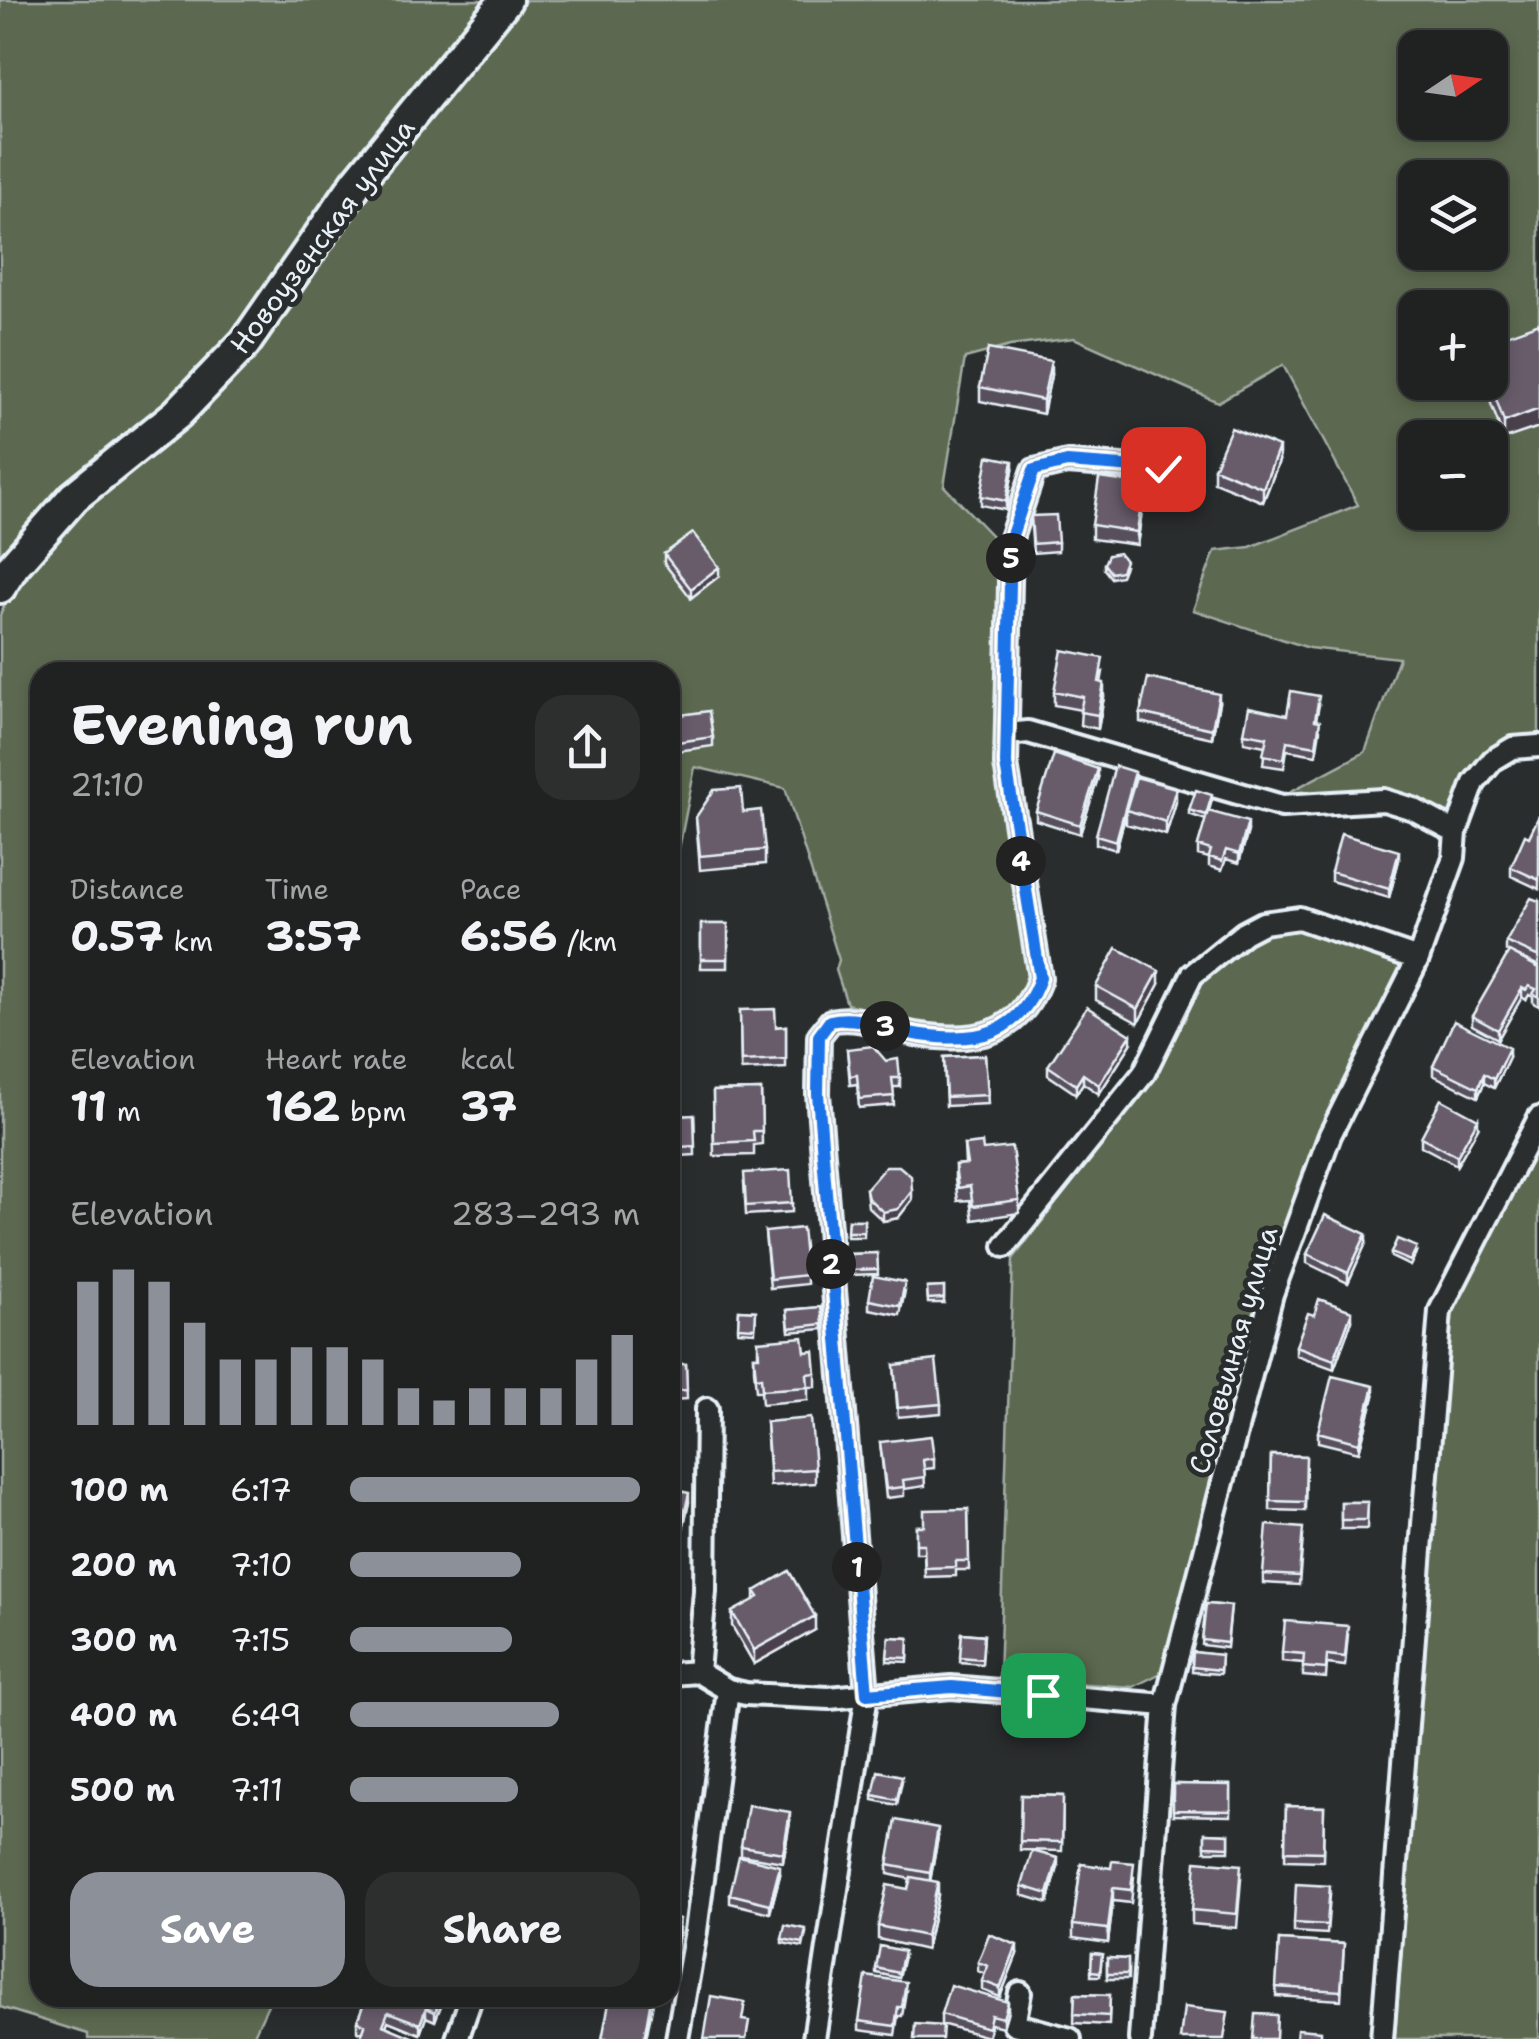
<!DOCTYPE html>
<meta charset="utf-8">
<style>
body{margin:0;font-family:"Shantell Sans",sans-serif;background:#2d2f2f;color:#f1f3f6;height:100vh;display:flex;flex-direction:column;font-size:38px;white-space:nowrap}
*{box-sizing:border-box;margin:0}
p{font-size:32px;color:#a2a4a5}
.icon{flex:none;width:55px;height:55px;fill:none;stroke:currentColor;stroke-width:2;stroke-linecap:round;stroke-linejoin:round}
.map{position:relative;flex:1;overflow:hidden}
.drawer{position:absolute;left:30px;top:662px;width:650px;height:1345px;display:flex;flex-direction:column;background:#202222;border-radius:30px;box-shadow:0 5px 15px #0003,0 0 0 2px #3d3f40}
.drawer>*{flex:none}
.needle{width:65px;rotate:77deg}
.buttons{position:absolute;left:1398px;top:30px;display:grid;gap:20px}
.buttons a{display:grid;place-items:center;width:110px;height:110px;border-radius:20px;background:#202222;box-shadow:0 5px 15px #0003,0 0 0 2px #3d3f40;font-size:50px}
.pin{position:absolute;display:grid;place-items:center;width:85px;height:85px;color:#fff;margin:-42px;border-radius:20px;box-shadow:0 5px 15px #0006}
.km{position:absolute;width:50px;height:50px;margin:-25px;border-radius:50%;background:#222;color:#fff;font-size:28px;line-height:50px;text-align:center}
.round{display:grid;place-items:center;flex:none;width:105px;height:105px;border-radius:30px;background:#2d2f2f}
.overview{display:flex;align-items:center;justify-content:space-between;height:170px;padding:0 40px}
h1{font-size:55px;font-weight:700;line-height:75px}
.stats{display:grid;grid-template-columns:repeat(3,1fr);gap:15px;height:170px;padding:10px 40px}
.stats div{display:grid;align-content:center}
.stats b{font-size:42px;font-weight:700}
.stats small{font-size:28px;font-weight:400}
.stats p{font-size:28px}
.chart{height:280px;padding:20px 40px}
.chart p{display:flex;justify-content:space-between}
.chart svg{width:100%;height:180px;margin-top:10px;stroke:#8c9099;stroke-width:6}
.action{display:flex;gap:20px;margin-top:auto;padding:20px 40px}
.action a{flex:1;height:115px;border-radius:30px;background:#8c9099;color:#fff;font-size:40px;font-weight:700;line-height:115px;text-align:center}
.action a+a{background:#2d2f2f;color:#f1f3f6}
ul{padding:0 40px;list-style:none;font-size:32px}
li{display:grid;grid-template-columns:160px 120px 1fr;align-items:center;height:75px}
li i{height:25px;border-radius:12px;background:#8c9099}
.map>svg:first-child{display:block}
.green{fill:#5c6850;stroke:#a2aca4;stroke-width:2.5;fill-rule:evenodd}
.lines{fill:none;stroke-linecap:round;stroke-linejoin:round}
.minor-casing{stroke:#e8f1f8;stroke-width:28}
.secondary-casing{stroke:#e8f1f8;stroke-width:38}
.minor{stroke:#2a2d2e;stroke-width:20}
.secondary{stroke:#2a2d2e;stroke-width:30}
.wall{fill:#594f5c;stroke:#e8f1f8;stroke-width:2.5}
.shaded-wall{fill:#49404b;stroke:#e8f1f8;stroke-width:2.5}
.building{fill:#685c6b;stroke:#e8f1f8;stroke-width:2.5}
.route-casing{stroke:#fff;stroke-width:20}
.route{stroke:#1a73e8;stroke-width:12}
.labels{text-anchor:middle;stroke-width:10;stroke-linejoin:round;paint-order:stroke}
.street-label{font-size:28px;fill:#e8f1f8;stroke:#2a2d2e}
</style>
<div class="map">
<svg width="1539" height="2039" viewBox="0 0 1539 2039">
<rect width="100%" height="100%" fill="#2a2d2e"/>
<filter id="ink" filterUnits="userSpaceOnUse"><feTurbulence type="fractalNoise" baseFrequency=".01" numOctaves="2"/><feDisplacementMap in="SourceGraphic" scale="20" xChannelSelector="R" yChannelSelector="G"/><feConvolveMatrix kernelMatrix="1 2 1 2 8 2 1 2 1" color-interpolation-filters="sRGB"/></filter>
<g filter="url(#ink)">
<path class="green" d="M0,0H494L240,334L0,566Z
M526,0H1539V737L1522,735L1510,740L1457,807L1449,813L1280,797L1365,752L1399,658L1309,648L1193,610L1215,551L1250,547L1358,505L1283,365L1218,402L1074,338L1010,346L965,358L944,486L997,541L998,768L1029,978C996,1062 910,1018 847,1004L836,970L839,960L785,788L695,767L670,895V672H40V1998H271L252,2039H88V2034L0,2007V615L8,596L39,551L368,186ZM1415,48H1490V122H1415ZM1415,178H1490V252H1415ZM1415,308H1490V382H1415ZM1415,438H1490V512H1415Z
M1297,924L1392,957L1399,965L1401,976L1321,1132L1260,1294L1161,1673L1133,1687L999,1678L1013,1259L1152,1079L1203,982L1248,940L1265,930Z
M1539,1143V2039H1395L1448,1322Z"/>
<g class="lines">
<g class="minor-casing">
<path id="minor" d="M1007,734L1028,732L1282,806L1384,800L1413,809L1456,832
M1005,1246L1144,1073L1192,975L1244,933L1263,923L1299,918L1418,959
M698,1672L705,1591L707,1409
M670,1674L698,1672L728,1690L746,1694L829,1698L951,1687L1165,1705
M1020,1993L1014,2024L1070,2039
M457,2039L471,1998
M677,2039L696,1931L728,1690
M814,2039L867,1694L818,1094L819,1036L831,1021C862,1014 890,1031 921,1035C977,1043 1020,1035 1040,978L1006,764L1011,538L1034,470L1067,462L1163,469
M1140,2039L1165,1705L1272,1294L1330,1135L1418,959L1454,858L1456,832L1474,783L1493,760L1513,748L1539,746
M1382,2039L1440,1311L1539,1118"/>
</g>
<g class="secondary-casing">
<path id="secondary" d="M0,587L14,565L74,497L177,414L245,343L357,182L506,0"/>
</g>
<use href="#minor" class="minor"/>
<use href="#secondary" class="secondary"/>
</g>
<path class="wall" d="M1539,323L1504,439L1483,382H1490Z
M1051,375L1043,414L980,401V387Z
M1279,461L1263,502L1214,482V468Z
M1013,470L1006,510L981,505V496Z
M1144,498L1137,545L1092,539V525Z
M1031,525L1058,542V551L1033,553Z
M664,554L719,576L691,598L664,563Z
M1104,564L1125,566L1121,576L1111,578L1104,569Z
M1103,672L1101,683L1104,697L1098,729L1080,725L1081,710L1054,705V691Z
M1219,703L1212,738L1140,722V713Z
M1319,705L1316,720L1320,730L1316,755L1287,750L1284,768L1263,765L1265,746L1244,742V733L1287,715Z
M673,716L713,737V746L677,751Z
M1098,778L1080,834L1036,820V811Z
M1135,778L1176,802L1166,835L1126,824V812L1116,850L1096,844V835Z
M1212,800L1209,811L1248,831L1239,863L1226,859L1222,870L1209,866V858L1198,855V846L1206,820L1189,814V810Z
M743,812L765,850V864L700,870L696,817Z
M1539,816V889L1511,876V867L1529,837Z
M1399,860L1389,898L1331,881V872Z
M1539,901V966L1506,951V942Z
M701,924H728V968H701Z
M1539,968V1006L1533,1003V997L1529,995L1526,1000L1522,997L1498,1039L1472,1025V1016Z
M1159,984L1138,1023L1096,1000V986Z
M740,1010L776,1027L786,1026V1068L741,1070Z
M1131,1044L1099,1094L1083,1083L1076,1094L1048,1075V1066Z
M847,1049L900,1078V1087H893L894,1105L859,1108L857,1084L850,1085Z
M985,1055L988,1104L946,1106L944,1057Z
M1509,1057L1494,1088L1484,1083L1478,1097L1433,1075V1066Z
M761,1090L762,1144L754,1145V1155L714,1156L713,1091Z
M694,1115L695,1155L680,1156L679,1116Z
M1478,1128L1457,1165L1421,1146V1137Z
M964,1145L983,1150L1019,1200V1213L973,1220L970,1200L958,1201L955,1179V1165L965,1164Z
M744,1183L792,1203V1212L746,1215Z
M866,1189L912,1200L898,1218L883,1221L868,1207Z
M848,1220H864V1237H847Z
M765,1232L807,1275V1284L770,1288Z
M1366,1243L1348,1283L1307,1263V1254Z
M1417,1252L1410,1266L1391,1257V1253Z
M877,1253L878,1274L851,1275L850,1254Z
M944,1287V1303H928L927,1288Z
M905,1291L900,1315L869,1309V1300Z
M821,1307L823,1329L789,1332L787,1310Z
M739,1310L756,1311L755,1332L738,1331Z
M1314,1315L1352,1320L1334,1369L1296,1355V1346Z
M758,1341L805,1352L816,1373V1387H808V1400L762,1404L761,1391H756L754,1369V1356H758Z
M670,1364H686L687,1399L670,1400Z
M894,1365L941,1404V1413L898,1417Z
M1374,1396L1359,1452L1318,1442V1432Z
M766,1422L815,1469V1483L770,1486Z
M880,1442L934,1458V1468L924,1469L925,1486L904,1489V1496L886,1498Z
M1271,1455L1306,1456L1305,1511L1270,1510Z
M670,1489L689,1502L680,1542L670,1539Z
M1341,1502H1368L1367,1529H1341Z
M968,1509L969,1570H956V1576L925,1577L924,1553H916V1526H924Z
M1303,1537L1299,1585L1263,1583V1574Z
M755,1591L815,1630L754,1664L732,1626V1612L755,1600Z
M1206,1604L1231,1606L1227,1648L1202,1645Z
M962,1633L984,1635L982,1664L960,1662Z
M1348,1635L1345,1666L1327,1664L1326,1678L1303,1676V1663L1282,1661V1652Z
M889,1637L909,1638L908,1662L887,1661Z
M1193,1652L1221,1655L1220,1674L1192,1672Z
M902,1781L897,1805L873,1800V1795Z
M1173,1784L1231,1785V1816L1173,1815Z
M1021,1795L1063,1796L1062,1851L1020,1850Z
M1286,1806L1324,1807L1323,1861L1285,1860Z
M790,1821L783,1862L741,1855V1846Z
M1205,1833L1229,1834V1851H1205Z
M938,1837L930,1881L938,1896L926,1950L878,1939V1926L908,1889L910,1879L888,1874V1865Z
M1081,1864L1134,1877L1131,1903L1113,1901L1108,1943L1073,1938V1925Z
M1058,1867L1048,1903L1022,1895V1886Z
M780,1875L770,1913L730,1903V1894Z
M1241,1879L1237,1928L1192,1924V1910Z
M1330,1895L1327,1934L1294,1932V1923Z
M670,1917L680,1928L676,1952L670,1951Z
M806,1933L803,1947L782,1943V1939Z
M1279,1940L1344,1944L1341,2000L1276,1996Z
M1092,1953L1102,1954L1100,1976H1091Z
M1017,1954L1000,1997L982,1990V1981L985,1974L978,1971V1962Z
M904,1956L899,1978L876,1973V1968Z
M1107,1958L1128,1959V1979H1107Z
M906,1991L902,2016H898L895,2035L859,2030V2021Z
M1075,1994L1110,1995L1109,2025L1074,2023Z
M366,1998H444L435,2021L426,2017L420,2034L388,2021L386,2027L362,2033L357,2031V2021Z
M1008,2011L1003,2027L991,2024L988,2037L941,2024V2014Z"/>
<path class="shaded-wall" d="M1051,361V375L1043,414V400Z
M1539,409V427L1504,439V422Z
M1279,447V461L1263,502V488Z
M1013,461V470L1006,510V501Z
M1144,484V498L1137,545V532Z
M719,567V576L691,598V589Z
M1104,683V697L1098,729V715Z
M1219,694V703L1212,738V729Z
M1098,769V778L1080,834V825Z
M1135,772V781L1116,850V841Z
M1176,788V802L1166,835V822Z
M1248,822V831L1239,863V854Z
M1399,851V860L1389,898V889Z
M1159,971V984L1138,1023V1009Z
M1522,988V997L1498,1039V1030Z
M1131,1035V1044L1099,1094V1085Z
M1509,1048V1057L1494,1088V1079Z
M1083,1074V1083L1076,1094V1085Z
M1484,1074V1083L1478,1097V1088Z
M1478,1119V1128L1457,1165V1156Z
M912,1191V1200L898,1218L883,1221V1212Z
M1366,1234V1243L1348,1283V1273Z
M1352,1311V1320L1334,1369V1360Z
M1374,1386V1396L1359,1452V1443Z
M673,1401V1414L670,1429V1415Z
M689,1493V1502L680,1542V1533Z
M815,1616V1630L754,1664V1650Z
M790,1812V1821L783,1862V1853Z
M938,1828V1837L930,1882V1873Z
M1058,1858V1867L1048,1903V1894Z
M780,1866V1875L770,1913V1904Z
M938,1882V1896L926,1950V1936Z
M1113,1888V1901L1108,1943V1929Z
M1017,1945V1954L1000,1997V1988Z
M441,1998H444L435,2021V2012Z
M651,1998H653V2003L646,2039H644Z
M1008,2002V2011L1003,2027V2018Z
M426,2008V2017L420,2034V2024Z"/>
<path class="building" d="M1539,323V409L1504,422L1490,382V341Z
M988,349L1051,361L1043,400L980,387Z
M1231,428L1279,447L1263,488L1214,468Z
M988,456L1013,461L1006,501L981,496Z
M1099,478L1144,484L1137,532L1092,525Z
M1056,515L1058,542L1033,544L1031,516Z
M693,533L719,567L691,589L664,554Z
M1119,553L1125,561L1121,571L1111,573L1104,564L1108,555Z
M1062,650L1103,658L1099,682L1104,683L1098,715L1080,712L1083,697L1054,691Z
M1148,678L1219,694L1212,729L1140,713Z
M1291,691L1319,696L1315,720L1320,721L1316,746L1287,741L1284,759L1263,755L1267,737L1244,733L1249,707L1287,715Z
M709,711L713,737L677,742L673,716Z
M1054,754L1098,769L1080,825L1036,811Z
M1115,766L1135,772L1116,841L1096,835Z
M1136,777L1176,788L1166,822L1126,810Z
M741,788L743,812L761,810L765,850L700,856L696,817L714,790Z
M1196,790L1212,795L1206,815L1189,810Z
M1208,811L1248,822L1239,854L1226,850L1222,861L1209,857L1211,850L1198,846Z
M1539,816V880L1511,867L1525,835L1529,837Z
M1341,834L1399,851L1389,889L1331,872Z
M1531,898L1539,901V957L1506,942Z
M701,924H728V959H701Z
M1117,948L1159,971L1138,1009L1096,986Z
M1509,952L1539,968V997L1533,994L1536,989L1529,986L1526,990L1522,988L1498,1030L1472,1016Z
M1087,1007L1131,1035L1099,1085L1083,1074L1076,1085L1048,1066Z
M775,1009L776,1027L786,1026V1059L741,1061L740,1010Z
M1454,1021L1509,1048L1494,1079L1484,1074L1478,1088L1433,1066Z
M873,1046L886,1061L898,1059L900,1078H892L894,1096L859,1099L857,1075L850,1076L847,1049Z
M985,1055L988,1095L946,1097L944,1057Z
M761,1090L762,1131H753L754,1141L714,1143L713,1091Z
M1441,1099L1478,1119L1457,1156L1421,1137Z
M694,1115L695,1146L680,1147L679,1116Z
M982,1143L983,1150L1012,1147L1019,1200L973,1206L970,1186L958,1188L955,1165L967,1164L964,1145Z
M886,1166H899L911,1176L912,1191L898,1209L883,1212L868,1198L866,1189Z
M790,1170L792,1203L746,1206L744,1173Z
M1325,1215L1366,1234L1348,1273L1307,1254Z
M848,1220H864V1232H847Z
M802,1228L807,1275L770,1279L765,1232Z
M1397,1239L1417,1247L1410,1261L1391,1253Z
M877,1253L878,1269L851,1270L850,1254Z
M873,1276L905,1282L900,1306L869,1300Z
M944,1287V1298L928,1299L927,1288Z
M1319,1299L1352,1311L1334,1360L1296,1346L1308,1313L1314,1315Z
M821,1307L823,1324L789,1328L787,1310Z
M739,1310L756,1311L755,1328L738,1327Z
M803,1337L805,1352L814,1351L816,1373L807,1374L808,1387L762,1390L761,1377L756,1378L754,1356H759L758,1341Z
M936,1360L941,1404L898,1408L894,1365Z
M670,1364H686L687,1390L670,1391Z
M1332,1376L1374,1386L1359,1443L1318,1432Z
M811,1418L815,1469L770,1472L766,1422Z
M931,1436L934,1458L923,1460L925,1477L903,1480L904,1487L886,1489L880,1442Z
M1271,1455L1306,1456L1305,1502L1270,1501Z
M670,1489L689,1493L680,1533L670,1530Z
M1341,1502H1368L1367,1520H1341Z
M968,1509L969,1561H956V1567L925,1568L924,1544H916V1526H924V1510Z
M1267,1525L1303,1528L1299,1576L1263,1574Z
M789,1571L815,1616L754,1650L732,1612L759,1597L755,1591Z
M1206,1604L1231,1606L1227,1643L1202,1640Z
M1285,1621L1348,1626L1345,1657L1327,1655L1326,1669L1303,1667L1304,1654L1282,1652Z
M962,1633L984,1635L982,1659L960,1657Z
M889,1637L909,1638L908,1658L887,1657Z
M1193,1652L1221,1655L1220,1670L1192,1667Z
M878,1771L902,1776L897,1800L873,1795Z
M1173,1784L1231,1785V1811L1173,1810Z
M1021,1795L1063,1796L1062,1842L1020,1841Z
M748,1805L790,1812L783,1853L741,1846Z
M1286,1806L1324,1807L1323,1852L1285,1851Z
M896,1820L938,1828L930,1873L888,1865Z
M1205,1833L1229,1834V1847L1205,1846Z
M1032,1851L1058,1858L1048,1894L1022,1886Z
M739,1856L780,1866L770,1904L730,1894Z
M1112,1861L1134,1863L1131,1890L1113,1888L1108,1929L1073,1925L1081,1864L1111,1868Z
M1196,1861L1241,1865L1237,1914L1192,1910Z
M911,1877L938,1882L926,1936L878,1926L887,1885L908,1889Z
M1296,1884L1330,1886L1327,1925L1294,1923Z
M670,1917L680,1919L676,1943L670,1942Z
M785,1925L806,1929L803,1943L782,1939Z
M989,1934L1017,1945L1000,1988L982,1981L988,1966L978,1962Z
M1279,1940L1344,1944L1341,1991L1276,1987Z
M880,1946L904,1951L899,1973L876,1968Z
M1092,1953L1102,1954L1100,1972L1091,1971Z
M1107,1958L1128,1959V1974H1107Z
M866,1976L906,1982L902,2007H898L895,2026L859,2021Z
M950,1985L1008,2002L1003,2018L991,2015L988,2028L941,2014Z
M1075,1994L1110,1995L1109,2016L1074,2014Z
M711,1996L745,2002L742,2020L749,2021L746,2039H704Z
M366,1998H441L435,2012L426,2008L420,2024L388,2012L383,2025L412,2037V2039H360L365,2025L357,2021Z
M610,1998H651L644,2039H602Z
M1184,2007L1228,2012L1224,2039H1180Z
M1255,2014L1277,2015L1276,2039H1253Z
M915,2024L943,2026L942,2039H914Z
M1297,2029L1321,2031V2039H1296Z"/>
</g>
<g class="lines" filter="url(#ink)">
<g class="route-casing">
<path id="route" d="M1043,1695L952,1687L867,1694L818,1094L819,1036L830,1021C862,1014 890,1031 921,1035C977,1043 1020,1035 1040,978L1006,764L1011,538L1034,470L1067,462L1163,469"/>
</g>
<use href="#route" class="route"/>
</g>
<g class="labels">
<g class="street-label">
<text transform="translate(322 236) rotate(-53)" y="10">Новоузенская улица</text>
<text transform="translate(1233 1350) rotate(-74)" y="10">Соловьиная улица</text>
</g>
</g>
</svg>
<div class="buttons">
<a><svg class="needle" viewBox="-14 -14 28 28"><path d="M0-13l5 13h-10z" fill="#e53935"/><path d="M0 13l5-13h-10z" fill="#a2a4a5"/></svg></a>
<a><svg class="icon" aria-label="layers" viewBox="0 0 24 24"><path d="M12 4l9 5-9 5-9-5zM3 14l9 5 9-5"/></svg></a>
<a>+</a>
<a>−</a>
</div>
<div class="pin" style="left:1043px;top:1695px;background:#1e9e55"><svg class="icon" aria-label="arrive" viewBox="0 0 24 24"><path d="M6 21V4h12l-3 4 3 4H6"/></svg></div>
<div class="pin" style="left:1163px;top:469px;background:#d93025"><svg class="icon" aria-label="check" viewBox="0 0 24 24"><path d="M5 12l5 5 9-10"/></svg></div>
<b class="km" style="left:857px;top:1567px">1</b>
<b class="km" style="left:831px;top:1264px">2</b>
<b class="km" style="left:885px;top:1026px">3</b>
<b class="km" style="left:1021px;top:861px">4</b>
<b class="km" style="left:1011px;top:558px">5</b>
<section class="drawer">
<div class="overview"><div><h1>Evening run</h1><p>21:10</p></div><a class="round"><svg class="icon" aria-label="share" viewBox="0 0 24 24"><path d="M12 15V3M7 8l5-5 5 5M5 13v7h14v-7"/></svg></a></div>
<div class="stats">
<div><p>Distance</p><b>0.57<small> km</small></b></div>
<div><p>Time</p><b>3:57</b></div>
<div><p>Pace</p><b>6:56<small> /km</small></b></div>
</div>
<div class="stats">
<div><p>Elevation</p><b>11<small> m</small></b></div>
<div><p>Heart rate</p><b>162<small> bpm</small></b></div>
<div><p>kcal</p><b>37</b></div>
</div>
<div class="chart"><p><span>Elevation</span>283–293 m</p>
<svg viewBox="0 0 160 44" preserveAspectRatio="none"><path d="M5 44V9M15 44V6M25 44V9M35 44V19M45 44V28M55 44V28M65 44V25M75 44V25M85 44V28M95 44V35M105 44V38M115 44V35M125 44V35M135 44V35M145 44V28M155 44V22"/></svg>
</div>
<ul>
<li><b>100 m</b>6:17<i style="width:100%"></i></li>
<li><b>200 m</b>7:10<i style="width:59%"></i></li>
<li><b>300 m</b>7:15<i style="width:56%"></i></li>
<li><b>400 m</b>6:49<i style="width:72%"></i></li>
<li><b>500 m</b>7:11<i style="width:58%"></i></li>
</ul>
<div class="action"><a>Save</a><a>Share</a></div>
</section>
</div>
